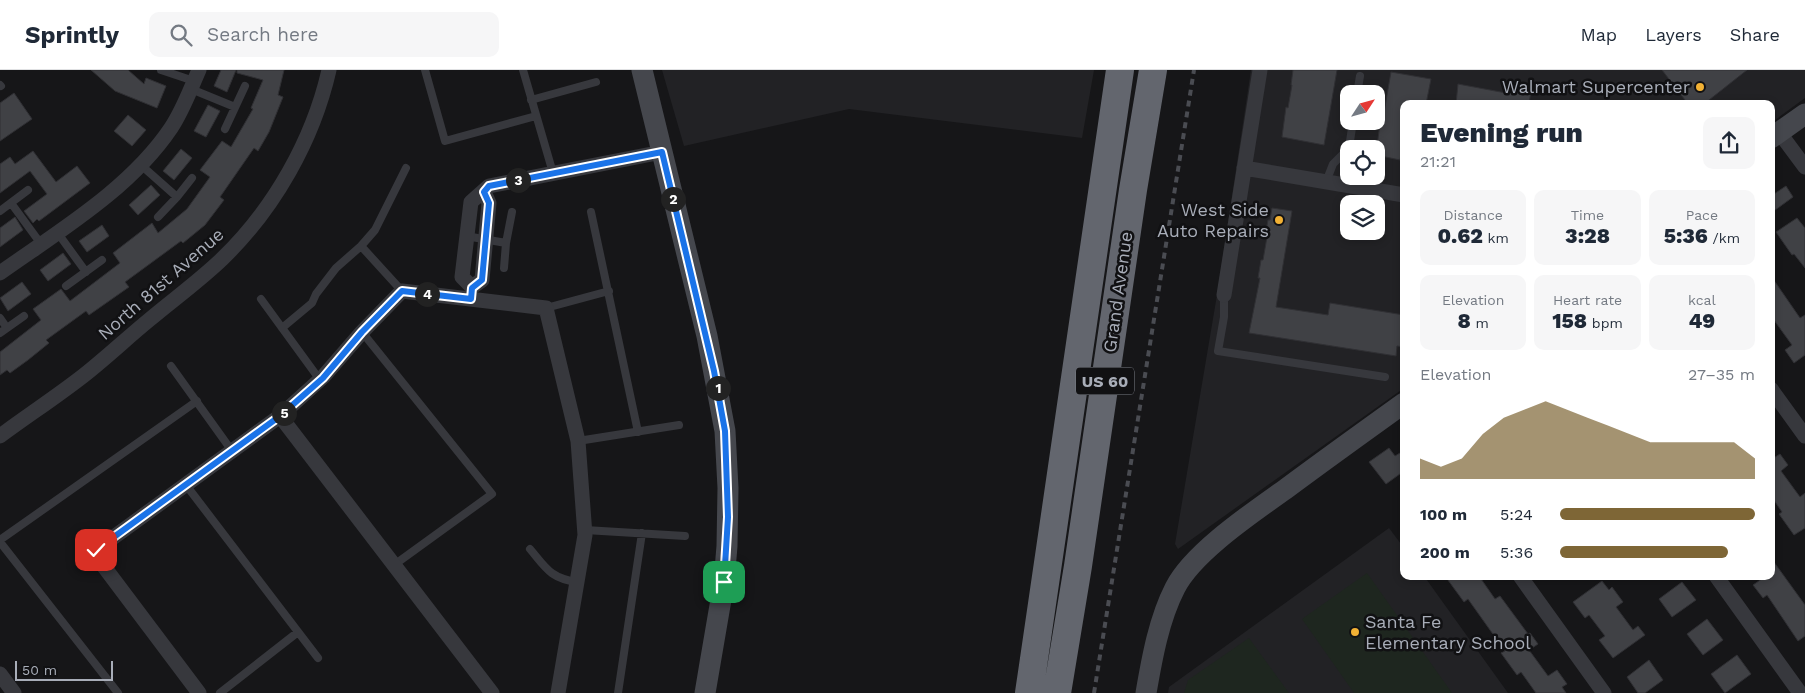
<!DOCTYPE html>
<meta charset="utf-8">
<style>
body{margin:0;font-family:"Work Sans",sans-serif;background:#f6f6f7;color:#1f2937;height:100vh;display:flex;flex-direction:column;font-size:19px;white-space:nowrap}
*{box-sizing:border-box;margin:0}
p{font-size:16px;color:#747a83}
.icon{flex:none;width:28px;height:28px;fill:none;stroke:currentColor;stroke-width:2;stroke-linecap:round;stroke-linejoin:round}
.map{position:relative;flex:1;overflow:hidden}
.panel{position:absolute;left:1400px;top:30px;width:375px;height:480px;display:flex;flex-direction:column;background:#fff;border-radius:10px;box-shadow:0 2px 8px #0003}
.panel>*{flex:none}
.needle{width:32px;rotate:54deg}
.tools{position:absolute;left:1340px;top:15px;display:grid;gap:10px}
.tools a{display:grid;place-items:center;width:45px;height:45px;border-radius:10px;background:#fff;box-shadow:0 2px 8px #0003;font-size:25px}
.scale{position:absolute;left:15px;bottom:12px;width:98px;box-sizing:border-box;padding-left:5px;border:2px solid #a8adb8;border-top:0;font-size:14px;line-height:18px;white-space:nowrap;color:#a8adb8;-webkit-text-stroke:4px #111113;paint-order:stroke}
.pin{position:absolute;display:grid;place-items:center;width:42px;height:42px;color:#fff;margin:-21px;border-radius:10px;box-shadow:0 2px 8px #0006}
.km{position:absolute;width:25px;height:25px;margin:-12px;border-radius:50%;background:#222;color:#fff;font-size:14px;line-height:25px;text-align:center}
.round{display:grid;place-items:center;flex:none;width:52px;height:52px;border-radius:10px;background:#f6f6f7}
.overview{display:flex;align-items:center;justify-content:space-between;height:85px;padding:0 20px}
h1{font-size:28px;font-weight:800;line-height:38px}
.metrics{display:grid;grid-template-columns:repeat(3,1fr);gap:8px;height:85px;padding:5px 20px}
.metrics div{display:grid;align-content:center;border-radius:10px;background:#f6f6f7;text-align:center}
.metrics b{font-size:21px;font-weight:800}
.metrics small{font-size:14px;font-weight:400}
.metrics p{font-size:14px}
.chart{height:140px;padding:10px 20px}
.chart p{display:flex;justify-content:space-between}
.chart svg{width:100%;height:90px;margin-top:5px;fill:#7e6636;opacity:.7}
ul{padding:0 20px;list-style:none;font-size:16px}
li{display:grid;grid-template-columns:80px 60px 1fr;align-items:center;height:38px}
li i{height:12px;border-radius:6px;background:#7e6636}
header{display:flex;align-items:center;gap:30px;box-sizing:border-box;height:70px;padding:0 25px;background:#fff;border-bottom:1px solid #e0e1e3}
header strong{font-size:24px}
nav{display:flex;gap:28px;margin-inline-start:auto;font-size:18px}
.search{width:350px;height:45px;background:#f6f6f7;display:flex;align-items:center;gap:12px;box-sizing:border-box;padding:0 18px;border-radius:10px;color:#747a83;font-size:19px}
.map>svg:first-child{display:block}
.built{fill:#222225;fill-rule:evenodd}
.green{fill:#1e261f}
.building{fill:#404145;stroke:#303034}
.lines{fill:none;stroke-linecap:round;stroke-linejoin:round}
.lane{stroke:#37383d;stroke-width:8}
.street{stroke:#37383d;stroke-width:15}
.secondary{stroke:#45474d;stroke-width:21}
.highway{stroke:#63666e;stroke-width:28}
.rail{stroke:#4a4c52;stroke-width:4;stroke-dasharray:6 5;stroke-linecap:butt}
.route-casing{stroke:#fff;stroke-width:10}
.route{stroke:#1a73e8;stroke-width:6}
.poi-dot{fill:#f2b134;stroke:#111113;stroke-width:2}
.labels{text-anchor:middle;stroke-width:5;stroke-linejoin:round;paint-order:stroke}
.shield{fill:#111113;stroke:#7b7e86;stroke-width:1}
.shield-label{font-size:16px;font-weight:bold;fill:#a8adb8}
.poi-label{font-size:18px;fill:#a8adb8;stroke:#111113;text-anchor:end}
.street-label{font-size:18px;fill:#a8adb8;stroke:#111113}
</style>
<header>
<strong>Sprintly</strong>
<div class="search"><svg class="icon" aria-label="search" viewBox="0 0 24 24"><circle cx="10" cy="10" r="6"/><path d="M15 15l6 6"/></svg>Search here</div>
<nav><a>Map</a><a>Layers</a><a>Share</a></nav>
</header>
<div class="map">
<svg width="1805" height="623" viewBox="0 0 1805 623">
<rect width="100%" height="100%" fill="#161618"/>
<path class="built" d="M662,0H1094L1082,68L849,39L684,76Z
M1251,0H1805V28L1771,53V34H1404V318L1178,479L1175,474L1217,225ZM1349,24H1376V51H1349ZM1349,79H1376V106H1349ZM1349,134H1376V161H1349Z
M1389,458L1404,478V506H1424L1508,623H1168L1169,617Z"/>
<path class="green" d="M1367,503L1452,623H1354L1302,549Z
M1249,568L1289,623H1184L1188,610Z"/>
<path class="building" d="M91,0H128L144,14L146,8L166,16L157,38L115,21Z
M221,0H236L227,22L214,16Z
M237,0H284L278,25L283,27L269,62L258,81L254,78L220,127L224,130L205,155L183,173L181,171L125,212L129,217L89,245L86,241L46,270L49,273L28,290L10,303L7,300L0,305V282L41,250L33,239L61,219L70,231L120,193L113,183L152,153L158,163L187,139L210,107L200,100L222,71L231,77L253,39L251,38L263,10L237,3Z
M1293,0H1337L1324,75L1282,67L1286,37L1288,38L1292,15H1291Z
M1662,0H1747L1704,34H1688Z
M1391,2L1431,9L1426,34H1404V69L1400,90L1376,85L1380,53L1382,54Z
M1458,14L1506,23L1507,17L1531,21L1529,34H1456Z
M14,23L32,49L0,71V33Z
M208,35L220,41L206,67L194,61Z
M128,45L146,60L132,76L114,61Z
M181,79L192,88L174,110L163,101Z
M33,81L56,112L77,96L90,113L39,151L37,149L33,153L24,141L47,124L30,101L0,123V94L10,87L15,94Z
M151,115L160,125L138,145L129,135Z
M1786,116L1793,127L1771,143V126Z
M1272,138L1292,141L1276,237L1328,245L1330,233L1404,245V277L1397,276L1396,286L1249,263L1260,208H1258L1261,190H1263L1267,167H1265L1268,150H1270Z
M15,147L23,160L0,177V158Z
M1797,148L1805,158V198L1794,184L1792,185L1776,162Z
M102,155L109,166L87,182L79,171Z
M63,183L71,194L48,211L40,200Z
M1771,206L1800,248L1805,245V285L1794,293L1785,280L1792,275L1771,246Z
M22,212L31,224L8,241L0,228Z
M1389,378L1395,386L1400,383L1404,388V401L1386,414L1369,392Z
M1780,384L1788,395L1781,401L1800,427L1805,423V458L1794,465L1779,444L1782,442L1771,426V388L1772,389Z
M1771,488L1805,535V566L1798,571L1767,525L1763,528L1753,515L1766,506H1771Z
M1445,506H1479L1495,529L1500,526L1528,564L1530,563L1538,574L1529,580L1548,606L1557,600L1567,614L1562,617L1566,623H1536L1521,602L1517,605L1501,583L1505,581L1468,529L1464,532Z
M1602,511L1609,520L1612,517L1623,532L1616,537L1633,560L1638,556L1645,565L1613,588L1599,570L1605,566L1589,545L1585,548L1573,532Z
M1682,512L1696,530L1672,547L1659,529Z
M1707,549L1723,570L1703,585L1687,564Z
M1737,585L1751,604L1725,623L1711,604Z
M1649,590L1663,610L1645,623H1638L1627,607Z"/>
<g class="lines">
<path class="lane" d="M161,0L194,11
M425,0L445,71L536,46
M523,0L553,103
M0,15L1,16
M191,19L235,37
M1357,24L1360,6
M531,30L596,12
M225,59L245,16
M142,96L177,127
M1326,112L1333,94L1349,78L1353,51
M11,133L41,174
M0,141L28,120
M591,142L638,362
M158,147L177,127L192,108
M57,162L86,202
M466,166L506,173
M361,176L402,221
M504,198L506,173L512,142
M66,216L102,190
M1224,225V247L1218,281L1385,307
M261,229L320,310
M546,238L609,221
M0,248L7,258
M282,258L312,233L316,224L336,198L361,176L375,160L406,98
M362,262L492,424L394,495
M0,263L24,246
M171,296L232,381
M578,371L679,355
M186,415L318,588
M585,460L685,466
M0,470L197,331
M0,472L118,623
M530,479C546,498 550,508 577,512
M220,623L298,562
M618,623L642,463"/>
<path class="street" d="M1779,62L1805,97
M1244,98L1404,125
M484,122L489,133L482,210L472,217L462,207L471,132L489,116L662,82
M0,203C59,161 130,119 171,58C183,40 190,20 199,0
M1224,225L1260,0
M1771,319L1805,366
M280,346L492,623
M0,366C27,346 56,327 83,306C106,288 127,268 149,250C174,229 199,211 222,189C274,139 313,70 329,0
M1520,506L1604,623
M1716,506L1800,623
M0,604L14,623
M199,623L99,490L96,480L280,346L323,307L362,262L402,221L546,238L578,371L585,465L558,623"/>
<path class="secondary" d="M642,0L707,266L725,361L728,418L727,476L724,512L705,623
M1771,68L1805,44
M1146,623C1152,588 1159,549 1175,518C1193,482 1255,441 1287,418C1326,389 1365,361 1404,333"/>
<path class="highway" d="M1029,623L1120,0
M1057,623L1078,496L1133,120L1153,0"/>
<path class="rail" d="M1094,623L1194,0"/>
</g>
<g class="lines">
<g class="route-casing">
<path id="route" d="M96,480L280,346L323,308L362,262L402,221L471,229L472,218L482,210L489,133L484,122L489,116L662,82L714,301L725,361L728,447L724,512"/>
</g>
<use href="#route" class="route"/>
</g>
<g class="poi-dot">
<circle cx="1700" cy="17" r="5"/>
<circle cx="1279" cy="150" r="5"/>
<circle cx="1355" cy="562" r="5"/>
</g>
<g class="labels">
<rect class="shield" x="1076" y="297.5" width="58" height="27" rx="4"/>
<g class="shield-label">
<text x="1105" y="317">US 60</text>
</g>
<g class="poi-label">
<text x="1690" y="23">Walmart Supercenter</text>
<text x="1269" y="146">West Side<tspan x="1269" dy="21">Auto Repairs</tspan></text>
<text x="1365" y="558" text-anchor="start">Santa Fe<tspan x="1365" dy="21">Elementary School</tspan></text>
</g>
<g class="street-label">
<text transform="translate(161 214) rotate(-41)" y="6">North 81st Avenue</text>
<text transform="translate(1118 222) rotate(-82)" y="6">Grand Avenue</text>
</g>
</g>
</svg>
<div class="tools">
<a><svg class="needle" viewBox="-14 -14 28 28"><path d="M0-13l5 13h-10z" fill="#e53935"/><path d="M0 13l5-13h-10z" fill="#747a83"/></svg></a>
<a><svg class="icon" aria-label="locate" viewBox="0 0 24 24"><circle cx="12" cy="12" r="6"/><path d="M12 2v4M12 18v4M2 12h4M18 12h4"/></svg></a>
<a><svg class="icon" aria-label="layers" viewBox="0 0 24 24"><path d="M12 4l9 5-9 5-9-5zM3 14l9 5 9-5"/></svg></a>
</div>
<div class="scale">50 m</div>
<div class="pin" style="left:724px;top:512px;background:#1e9e55"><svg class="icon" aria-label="arrive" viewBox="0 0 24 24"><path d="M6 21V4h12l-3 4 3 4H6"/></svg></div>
<div class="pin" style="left:96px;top:480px;background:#d93025"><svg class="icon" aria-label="check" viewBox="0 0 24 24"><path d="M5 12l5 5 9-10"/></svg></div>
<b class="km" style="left:718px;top:318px">1</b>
<b class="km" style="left:673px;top:129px">2</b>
<b class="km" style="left:518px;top:110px">3</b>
<b class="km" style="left:427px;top:224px">4</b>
<b class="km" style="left:284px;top:343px">5</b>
<section class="panel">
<div class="overview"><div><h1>Evening run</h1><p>21:21</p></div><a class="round"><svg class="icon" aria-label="share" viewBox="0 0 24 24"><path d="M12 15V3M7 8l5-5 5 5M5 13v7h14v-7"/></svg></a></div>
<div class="metrics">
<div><p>Distance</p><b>0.62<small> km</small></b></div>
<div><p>Time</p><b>3:28</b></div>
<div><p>Pace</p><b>5:36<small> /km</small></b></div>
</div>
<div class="metrics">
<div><p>Elevation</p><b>8<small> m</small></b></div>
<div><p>Heart rate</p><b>158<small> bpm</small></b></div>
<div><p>kcal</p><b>49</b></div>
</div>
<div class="chart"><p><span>Elevation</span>27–35 m</p>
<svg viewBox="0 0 160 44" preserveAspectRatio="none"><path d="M0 44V34L10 38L20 34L30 22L40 14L50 10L60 6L70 10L80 14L90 18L100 22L110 26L120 26L130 26L140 26L150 26L160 34V44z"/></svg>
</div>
<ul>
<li><b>100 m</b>5:24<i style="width:100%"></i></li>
<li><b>200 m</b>5:36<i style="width:86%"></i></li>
</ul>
</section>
</div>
